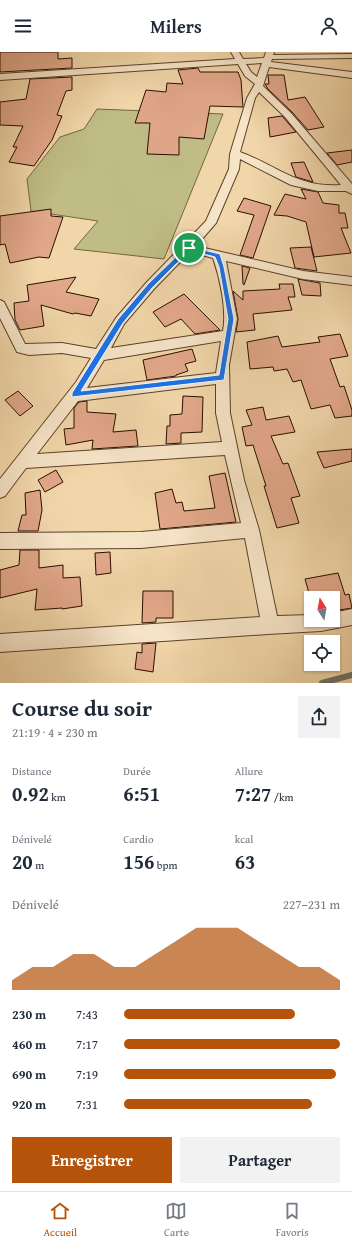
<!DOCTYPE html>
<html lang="fr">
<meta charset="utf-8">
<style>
body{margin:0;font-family:"Gentium Book Plus",serif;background:#f2f2f3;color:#1f2937;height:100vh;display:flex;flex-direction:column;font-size:15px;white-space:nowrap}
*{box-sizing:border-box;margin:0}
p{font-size:13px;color:#747a83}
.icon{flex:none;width:22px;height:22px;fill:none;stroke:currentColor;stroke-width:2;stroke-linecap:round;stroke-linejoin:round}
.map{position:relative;height:631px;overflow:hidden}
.sheet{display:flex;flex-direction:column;background:#fff;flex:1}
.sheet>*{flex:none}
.needle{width:26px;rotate:349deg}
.fabs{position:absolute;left:304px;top:539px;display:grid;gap:8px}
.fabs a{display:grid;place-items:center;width:36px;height:36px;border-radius:0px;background:#fff;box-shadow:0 1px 3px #0004;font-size:20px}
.pin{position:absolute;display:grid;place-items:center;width:34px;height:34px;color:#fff;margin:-17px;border:2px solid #fff;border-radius:50%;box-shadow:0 1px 4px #0007}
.round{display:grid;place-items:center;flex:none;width:42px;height:42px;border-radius:0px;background:#f2f2f3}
.summary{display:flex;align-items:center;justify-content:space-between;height:68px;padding:0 12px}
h1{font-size:22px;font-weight:700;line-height:30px}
.metrics{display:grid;grid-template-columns:repeat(3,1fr);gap:6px;height:68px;padding:4px 12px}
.metrics div{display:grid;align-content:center}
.metrics b{font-size:20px;font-weight:700}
.metrics small{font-size:11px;font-weight:400}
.metrics p{font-size:11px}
.chart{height:112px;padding:8px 12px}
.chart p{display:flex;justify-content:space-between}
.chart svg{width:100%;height:72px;margin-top:4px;fill:#b45309;opacity:.7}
.button{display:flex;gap:8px;margin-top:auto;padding:8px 12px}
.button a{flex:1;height:46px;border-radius:0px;background:#b45309;color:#fff;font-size:16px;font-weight:700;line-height:46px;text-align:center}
.button a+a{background:#f2f2f3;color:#1f2937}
ul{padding:0 12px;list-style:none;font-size:13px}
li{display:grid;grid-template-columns:64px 48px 1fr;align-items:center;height:30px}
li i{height:10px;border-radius:5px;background:#b45309}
header{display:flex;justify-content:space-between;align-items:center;height:52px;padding:0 12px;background:#fff;font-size:18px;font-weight:700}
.menu{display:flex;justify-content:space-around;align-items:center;height:56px;border-top:1px solid #e0e1e3;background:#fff;font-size:11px;color:#747a83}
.menu a{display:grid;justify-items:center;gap:2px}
.menu .on{color:#b45309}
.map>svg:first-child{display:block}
.green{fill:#bfbc85;stroke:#746542}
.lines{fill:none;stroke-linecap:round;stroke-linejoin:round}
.stream{stroke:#6e736a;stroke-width:6}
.building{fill:#e1a789;stroke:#290e00}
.minor-casing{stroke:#5b402a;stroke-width:2}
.minor{fill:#f6e4c7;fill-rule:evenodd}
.route{fill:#1a73e8;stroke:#fff;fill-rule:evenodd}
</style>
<header><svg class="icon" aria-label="menu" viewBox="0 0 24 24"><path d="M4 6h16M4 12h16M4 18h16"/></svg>Milers<svg class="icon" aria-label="person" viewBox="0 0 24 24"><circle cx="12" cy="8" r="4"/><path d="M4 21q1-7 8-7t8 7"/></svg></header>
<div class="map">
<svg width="352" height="631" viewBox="0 0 352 631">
<rect width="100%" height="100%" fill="#f1d6a9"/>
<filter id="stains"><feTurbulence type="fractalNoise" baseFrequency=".005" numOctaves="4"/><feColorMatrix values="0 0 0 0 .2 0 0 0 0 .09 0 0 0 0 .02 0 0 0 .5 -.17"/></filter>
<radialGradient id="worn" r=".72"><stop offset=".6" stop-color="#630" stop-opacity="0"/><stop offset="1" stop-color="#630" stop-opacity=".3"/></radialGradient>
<path class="green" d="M97,57L223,62L164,207L74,197L98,169L31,159L27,127L60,85L84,77Z"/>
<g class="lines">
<path class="stream" d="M322,631L352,623"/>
</g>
<path class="building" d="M0,0H58V7L72,6V16L0,20Z
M198,16L200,20H238L241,28L243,55L210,54L204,87L179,85V103L147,102L150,71H135L146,38L166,40L167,31L183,32L178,18Z
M268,23H284L288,48L305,45L324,75L308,78L292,60L268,37L265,32H269Z
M72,25V38L66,39L57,63L62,64L52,88L34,114L9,110L17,95H13L23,74L0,73V50L26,47L30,27Z
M282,64L296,80L270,85L268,66Z
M352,98V110L337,113L327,101Z
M304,110L313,130L296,125L291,111Z
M301,137L318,140L323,151L339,153V161H345L348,176H341L351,201L314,205L306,170L287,164L274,163L285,142L306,147Z
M244,146L271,154L253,206L240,203L254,163L237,159Z
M51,157V164L63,165L49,206L39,205L10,211L5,192L0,193V164Z
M311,195L317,219L295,216L290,196Z
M242,214L250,216L244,233L243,232Z
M76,225L66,240L99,247L91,264L75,261L73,262L41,253L44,274L20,278L15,268L14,251L29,249L27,233Z
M298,227L320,231L321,244L302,243Z
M279,232H293L295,245H288L292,258L253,262L255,278L236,280L238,267L233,239L243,248V239L280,237Z
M184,242L220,278L195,282L181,267L165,275L153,260Z
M340,282L348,304L330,307L340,335L344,334L352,358V364L335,366L330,353L311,357L301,328L293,330L287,317L274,319L273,315L250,317L247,290L278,284L282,295L320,290L318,285Z
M192,297L196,309L185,312L188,319L176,323V324L147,328L143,308Z
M18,339L33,354L20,364L5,348Z
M183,344L203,345L202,380L181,381V391L166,392L167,374H170V363L182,362Z
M87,349V360L116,362L113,380L136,378L138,394L92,397L93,388L66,393L64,377L74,376V356L79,350Z
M263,355L266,368L289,364L295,380L271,384L283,412L288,411L300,444L291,446L299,471L277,476L264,434H266L253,393L246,394L242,375L252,373L246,358Z
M352,397V409L324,416L317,400Z
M56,418L63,430L45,440L38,428Z
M225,421L236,470L160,477L155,441L172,437L176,451L182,450L184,459L215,456L209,424Z
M40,438L42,458L38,479H18L22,463H26L25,441Z
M20,498H39V516L63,513V526L80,525L82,554L62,557V556L35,558L37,537L0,546V518L19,513Z
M110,500L111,521L96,523L95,501Z
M338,521L345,543L349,542L352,556L333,559V546H311V548L305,527Z
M143,539H173V566H156V570L142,571Z
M156,591L153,620L135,617L137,600L142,601V592Z"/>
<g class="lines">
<g class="minor-casing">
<path id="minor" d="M231,0H239L243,7L264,6L266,0H274L273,3L352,2V6L272,7L271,10L352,20V26L269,15L263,34L291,61L352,132V142L346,139H318L291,133L240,107L239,117L216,171L196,194L303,219L352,225V233L303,227L226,209L237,267L229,313L230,361L244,428L259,478L277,564L311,563V568H333V561L352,557V573L321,579L268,582L0,600V582L260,565L245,486L141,496L0,497V481L141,480L241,471L225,403L26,416L5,444L0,446V427L76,330L91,306L62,301L29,303L17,300L0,266V248L4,250L25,292L62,291L96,297L116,266L146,231L206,169L229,117L230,102L247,46L255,32L245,24L238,12L0,28V22L235,7ZM262,11L257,25L251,20L246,12ZM259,40L285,65L341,133C297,136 278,114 240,100L255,46ZM190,200L213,206C220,226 227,258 223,279L111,296L124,272L154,237ZM221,289L216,321L87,336L104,308ZM216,332V361L222,390L37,402L78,349Z"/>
</g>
<use href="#minor" class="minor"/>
</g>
<path class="route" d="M187,194L220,202L224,215L234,267L224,328L72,345V341L118,267L148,232ZM190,198L215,205L219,215L228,267L219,323L81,339L123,271L152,236Z"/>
<rect width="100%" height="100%" filter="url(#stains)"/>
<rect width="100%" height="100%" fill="url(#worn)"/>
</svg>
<div class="fabs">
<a><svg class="needle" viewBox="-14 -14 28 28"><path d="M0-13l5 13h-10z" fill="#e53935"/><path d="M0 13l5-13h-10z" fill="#747a83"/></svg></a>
<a><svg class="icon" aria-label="locate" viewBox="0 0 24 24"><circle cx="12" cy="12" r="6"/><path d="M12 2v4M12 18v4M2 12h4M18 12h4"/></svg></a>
</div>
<div class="pin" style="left:189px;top:196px;background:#1e9e55"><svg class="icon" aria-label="arrive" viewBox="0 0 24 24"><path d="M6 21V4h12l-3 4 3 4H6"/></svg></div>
</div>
<section class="sheet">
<div class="summary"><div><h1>Course du soir</h1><p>21:19 · 4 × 230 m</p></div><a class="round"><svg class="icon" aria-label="share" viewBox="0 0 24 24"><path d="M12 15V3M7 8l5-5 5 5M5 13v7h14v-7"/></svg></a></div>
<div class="metrics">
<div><p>Distance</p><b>0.92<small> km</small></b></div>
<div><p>Durée</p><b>6:51</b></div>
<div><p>Allure</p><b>7:27<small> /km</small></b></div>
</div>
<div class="metrics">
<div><p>Dénivelé</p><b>20<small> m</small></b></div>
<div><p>Cardio</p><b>156<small> bpm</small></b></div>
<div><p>kcal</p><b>63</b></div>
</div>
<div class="chart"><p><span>Dénivelé</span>227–231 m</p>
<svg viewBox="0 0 160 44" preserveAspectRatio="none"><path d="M0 44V38L10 30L20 30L30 22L40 22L50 30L60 30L70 22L80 14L90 6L100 6L110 6L120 14L130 22L140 30L150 30L160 38V44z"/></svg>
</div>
<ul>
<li><b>230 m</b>7:43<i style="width:79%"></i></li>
<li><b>460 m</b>7:17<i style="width:100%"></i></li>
<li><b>690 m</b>7:19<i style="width:98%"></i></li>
<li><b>920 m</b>7:31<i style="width:87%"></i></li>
</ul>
<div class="button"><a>Enregistrer</a><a>Partager</a></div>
</section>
<nav class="menu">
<a class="on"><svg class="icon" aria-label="home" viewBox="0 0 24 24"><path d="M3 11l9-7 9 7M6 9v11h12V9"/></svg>Accueil</a>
<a><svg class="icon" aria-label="map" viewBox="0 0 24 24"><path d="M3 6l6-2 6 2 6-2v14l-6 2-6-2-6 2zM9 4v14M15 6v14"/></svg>Carte</a>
<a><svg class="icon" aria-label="saved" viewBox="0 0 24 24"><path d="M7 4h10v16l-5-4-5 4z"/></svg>Favoris</a>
</nav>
